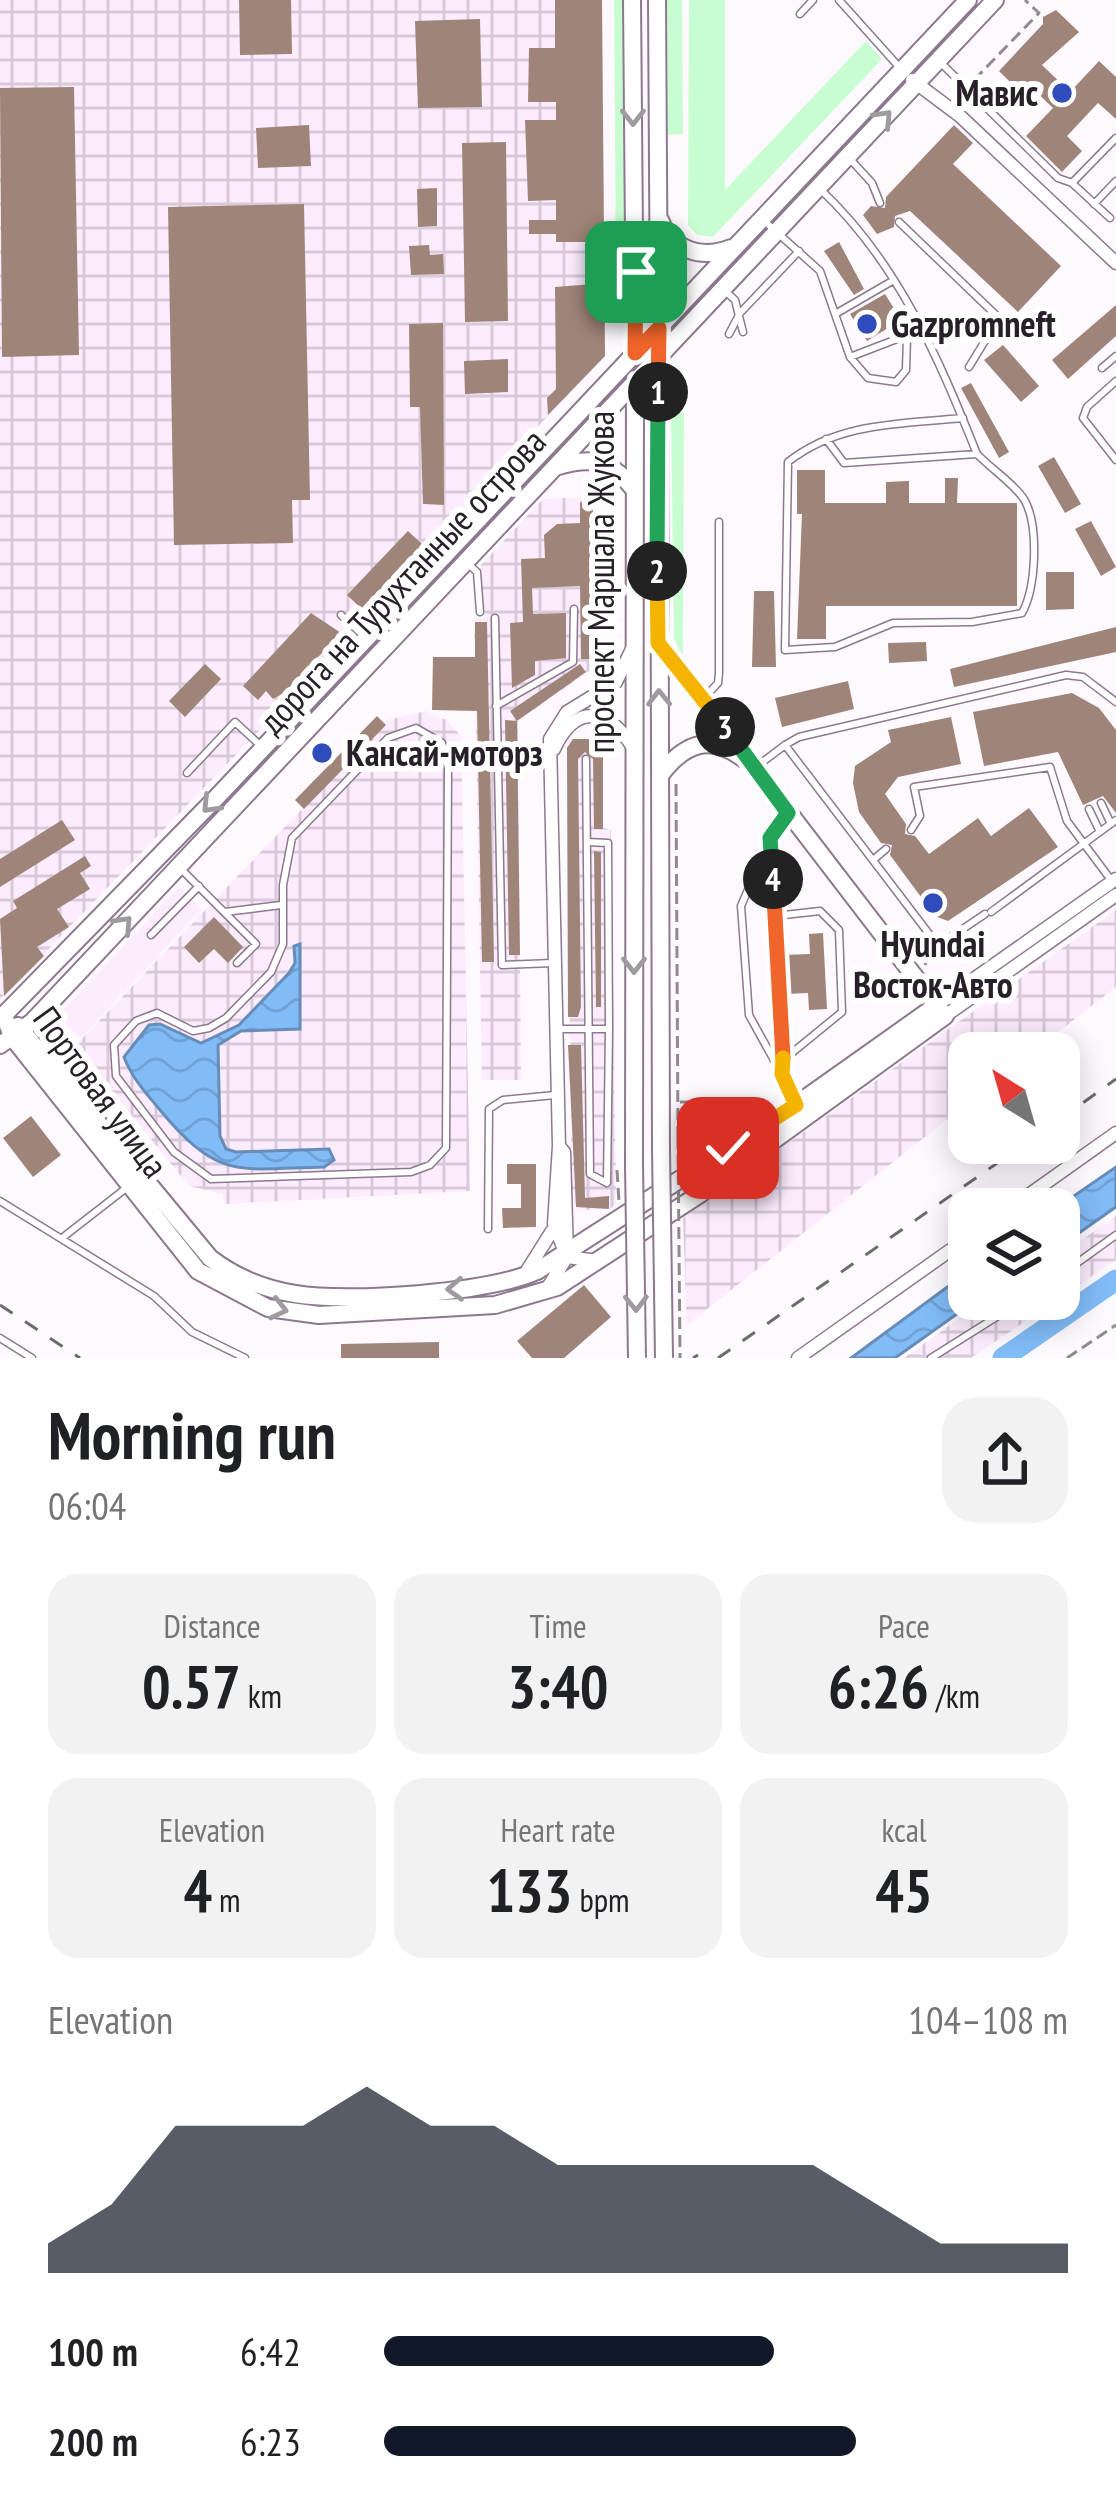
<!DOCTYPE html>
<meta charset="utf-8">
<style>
body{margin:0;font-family:"PT Sans Narrow",sans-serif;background:#f2f2f2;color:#202124;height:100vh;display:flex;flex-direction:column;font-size:45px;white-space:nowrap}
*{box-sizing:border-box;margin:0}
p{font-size:39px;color:#757577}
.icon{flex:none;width:66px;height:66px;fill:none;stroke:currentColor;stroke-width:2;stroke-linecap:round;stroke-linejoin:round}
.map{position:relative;height:1358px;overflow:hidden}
.sheet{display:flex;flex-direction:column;background:#fff;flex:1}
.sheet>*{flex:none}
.needle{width:78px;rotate:323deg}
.fabs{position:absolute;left:948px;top:1032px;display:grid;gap:24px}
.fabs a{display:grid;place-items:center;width:132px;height:132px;border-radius:24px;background:#fff;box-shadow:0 6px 30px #0003;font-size:60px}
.pin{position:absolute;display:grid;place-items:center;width:102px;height:102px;color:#fff;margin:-51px;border-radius:24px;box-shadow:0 6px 18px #0006}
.km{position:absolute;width:60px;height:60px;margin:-30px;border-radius:50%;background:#222;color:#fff;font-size:33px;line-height:60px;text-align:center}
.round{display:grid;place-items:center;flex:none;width:126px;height:126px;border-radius:36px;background:#f2f2f2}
.head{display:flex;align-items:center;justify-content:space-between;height:204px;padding:0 48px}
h1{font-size:66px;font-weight:700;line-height:90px}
.figures{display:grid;grid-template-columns:repeat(3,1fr);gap:18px;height:204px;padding:12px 48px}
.figures div{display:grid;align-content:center;border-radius:30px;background:#f2f2f2;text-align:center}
.figures b{font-size:60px;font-weight:700}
.figures small{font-size:33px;font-weight:400}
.figures p{font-size:33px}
.chart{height:336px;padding:24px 48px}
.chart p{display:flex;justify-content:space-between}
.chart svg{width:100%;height:216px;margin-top:12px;fill:#111827;opacity:.7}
ul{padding:0 48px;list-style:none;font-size:39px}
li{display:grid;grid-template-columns:192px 144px 1fr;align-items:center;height:90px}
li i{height:30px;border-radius:15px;background:#111827}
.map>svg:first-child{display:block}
.built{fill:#fcecfd}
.industrial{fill:url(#industrial-grid)}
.grass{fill:#c8fdd1}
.water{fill:url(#water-waves);stroke:#668db9;stroke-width:3}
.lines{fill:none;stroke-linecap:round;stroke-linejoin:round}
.river{stroke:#81bcf7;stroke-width:21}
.building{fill:#9f8479}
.lane-casing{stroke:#8c798d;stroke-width:9}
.street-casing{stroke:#8c798d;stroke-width:15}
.secondary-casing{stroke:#8c798d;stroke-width:20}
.path{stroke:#918b91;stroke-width:3;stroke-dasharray:12 6;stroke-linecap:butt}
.lane{stroke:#fff;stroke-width:6}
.street{stroke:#fff;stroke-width:12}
.secondary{stroke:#fff;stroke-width:16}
.rail{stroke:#6f6970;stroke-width:3;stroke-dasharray:15 15;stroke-linecap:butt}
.secondary-bridge-casing{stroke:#8c798d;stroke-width:20;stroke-linecap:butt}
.path-bridge{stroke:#918b91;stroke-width:3;stroke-dasharray:12 6;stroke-linecap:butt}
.secondary-bridge{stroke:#fff;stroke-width:16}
.oneway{stroke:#9e9b9e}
.split-1-casing{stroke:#fff;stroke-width:24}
.split-2-casing{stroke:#fff;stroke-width:24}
.split-3-casing{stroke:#fff;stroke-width:24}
.split-4-casing{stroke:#fff;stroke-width:24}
.split-5-casing{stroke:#fff;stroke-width:24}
.split-6-casing{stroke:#fff;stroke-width:24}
.split-1{stroke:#f0652b;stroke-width:15}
.split-2{stroke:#22a559;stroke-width:15}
.split-3{stroke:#f5b400;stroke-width:15}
.split-4{stroke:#22a559;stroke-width:15}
.split-5{stroke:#f0652b;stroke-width:15}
.split-6{stroke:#f5b400;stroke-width:15}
.poi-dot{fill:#304bbc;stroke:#fff;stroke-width:4.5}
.labels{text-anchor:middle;stroke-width:12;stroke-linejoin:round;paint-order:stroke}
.poi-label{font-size:36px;font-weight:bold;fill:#272028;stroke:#fff;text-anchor:start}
.street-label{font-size:36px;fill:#272028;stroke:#fff}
</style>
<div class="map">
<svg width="1116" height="1358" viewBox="0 0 1116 1358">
<defs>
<pattern id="industrial-grid" width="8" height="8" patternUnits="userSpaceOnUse" patternTransform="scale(3)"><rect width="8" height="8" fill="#fcecfd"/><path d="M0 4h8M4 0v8" fill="none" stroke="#d8cad9"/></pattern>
<pattern id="water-waves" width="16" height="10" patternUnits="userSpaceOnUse" patternTransform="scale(3)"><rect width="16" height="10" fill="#81bcf7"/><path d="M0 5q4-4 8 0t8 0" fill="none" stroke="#6fa1d4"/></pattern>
</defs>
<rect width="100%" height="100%" fill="#fef9fe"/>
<path class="built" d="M179,887L202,909L81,1038L57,1017Z"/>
<path class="industrial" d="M0,0H602L605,356L466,502L463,520L0,999Z
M594,497V658L589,671L518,721L521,1080H482L474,619L485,617L480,566L543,499Z
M426,711L446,720L461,736L470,1191L224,1204L223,1194L190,1186L181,1176L75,1046L387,720Z
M567,739H603V828L611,830L616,1205L609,1209L580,1210L572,1202Z
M1116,910V987L1031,1053H969V1102L687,1325L683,1218Z
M1116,1216V1260L1059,1298V1256Z
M986,1299H1058L971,1358H904Z"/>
<path class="grass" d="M614,0H624L626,280H616Z
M667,0H682L683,134L668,135Z
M689,0H725V190L866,41L882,59L713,237L697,235L688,225Z
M671,413H684L683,658L674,638Z"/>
<path class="water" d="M300,944V1029L241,1031L218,1045L220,1136L226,1149L236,1152L329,1149L334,1160L324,1167C238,1169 219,1181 160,1110C146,1093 132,1078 124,1057L149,1025L160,1024L201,1043L239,1025L289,973L295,963L294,946Z
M1116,1167V1207L1059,1247L1055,1209Z
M969,1271V1299H978L895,1358H851Z"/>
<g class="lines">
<path class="river" d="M1003,1358L1116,1280"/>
</g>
<path class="building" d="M239,0H291L292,54L240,55Z
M555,0H602L605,356L548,415L547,398L556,389L555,287L594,284L593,242H556V234H529V220H556V200L528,201L525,120H556V102H528L529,48H555Z
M1056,10L1079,32L1042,65L1070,92L1099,61L1116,77V119L1098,103L1067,136L1082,151L1062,172L1026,136L1053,108L1026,82L1018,90L999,71L1043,24V17Z
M480,19L482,107L418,108L415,21Z
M74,87L79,355L2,357L0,88Z
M309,125L311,166L258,168L256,128Z
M954,125L973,143L953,164L1061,266L1018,312L910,211L895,216L894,227L877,234L863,215L871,206L885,208L886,197Z
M506,142L508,321L465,322L462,143Z
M437,188V226L418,227L417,189Z
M304,204L310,500H292L293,543L174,545L168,207Z
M839,242L864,289L854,295L824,251Z
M429,245L430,255L443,254L444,274L411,275L409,246Z
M885,294L901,320L867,341L850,314Z
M1116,305V336L1068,379L1052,360Z
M443,323L444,505L423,504L420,407H410L409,324Z
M1003,345L1039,386L1021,402L984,360Z
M508,359V392L465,394L464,361Z
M971,383L1009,452L999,458L961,388Z
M1054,457L1081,504L1065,513L1038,466Z
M797,470H825V503H886V482L909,481V503H945V478H958L957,503H1017V606H826V639H797L802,514H797Z
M593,501L592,659H581L580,586L532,588L533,614L566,613V658L535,661V675L512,688L510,623L523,622L521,559L545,558L544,535L557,524L580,523V502Z
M1091,521L1116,567L1101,576L1075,529Z
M408,531L426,548L367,614L347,595Z
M1046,572H1074V609L1046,610Z
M754,591H774L776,667H752Z
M311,613L341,633L284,693L273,699L266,691L258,700L243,686Z
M475,622H487L494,962H482L477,711L432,710L433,657H475Z
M1116,627V652L954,687L950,669Z
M926,642L927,661L889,663L888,643Z
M205,664L221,679L185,717L169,701Z
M580,664L586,672L517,721L510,711Z
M848,681L854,709L782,727L775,698Z
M1072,693L1099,708L1116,730V813L1103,796L1083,805L1058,752L984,766L973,712Z
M377,716L386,725L304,809L295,800Z
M951,717L961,764L898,777L885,794L906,824L905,834L915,836L929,854L978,818L991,836L1029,808L1058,847L948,921L935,916L890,855L892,845L881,843L859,812L853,783L855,766L891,742L888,730Z
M505,720L517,721L520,955H509Z
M573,739H603V829H594L593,759L585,752L578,759L581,1007L578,1017H568L567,748Z
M62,820L75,840L0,887V859Z
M594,851L601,852V1007H596Z
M85,856L91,866L80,873L90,889L57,909L69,927L37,947L44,956L4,996L0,919L17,908L13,901Z
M214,917L243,947L228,963L214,949L199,963L184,947Z
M823,933L827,1009L809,1010L808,993L785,994L783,955L810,954L809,934Z
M568,1045H581L585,1198L609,1196V1209L576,1207Z
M31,1116L61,1155L33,1177L3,1138Z
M507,1164H536V1227L503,1228L502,1208H521V1184H507Z
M584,1285L611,1317L564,1358H532L517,1341Z
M439,1342V1358H341V1344Z"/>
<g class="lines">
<g class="lane-casing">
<path id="lane" d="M839,0L900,68
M800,14L813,0
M941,63L1058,178L1072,183L1110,218
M850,159L872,183L880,203
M1072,183L1116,138
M820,189C898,262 938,357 977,454L844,463L826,439
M1094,204L1116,181
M762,219L820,271L850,357L923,329
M899,222L999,318L969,367
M725,291L735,300L743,332
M837,313L894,280
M729,334L740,313L799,251
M850,357L868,378L896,382L906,370L907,336
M1102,368L1116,356
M1116,381L1087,407L1083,418L1116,460
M963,418C901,424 838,422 788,462L785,650L835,647L893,623L972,622L1022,613C1036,588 1039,527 1025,501C1016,485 990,468 977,454
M468,564L477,572L480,612
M341,615L365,637
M495,618L502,965L553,963
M704,698L718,683L719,673V522
M496,706L573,662L574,609
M416,728L442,743L448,768L446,1148L430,1165L411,1172L211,1179L174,1152L116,1076L114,1045L136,1021L157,1013L193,1031L209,1028L226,1018L271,972L283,944V885L292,838L388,738Z
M785,745L799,737L1066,675L1083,677L1116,702
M586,759L590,1174L607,1183L609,1029
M756,767L785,745L933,939L945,941L985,914
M187,773L235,722L260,745
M1101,803L1111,824
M1089,809L1100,832
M785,816L770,838L782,1074L793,1100
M911,830L920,816L914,787L1050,767L1067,821L1111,880
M769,841L741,906L749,1015L780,1071
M873,860L886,849
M181,869L256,944L237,963
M225,912L281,905
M991,912L1116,820
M775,916L820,911L839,930L842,1012L782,1061
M151,935L199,886
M559,1029H609L608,843L587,842
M723,1102L726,1145
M0,1201L154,1296L192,1332L245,1358
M488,1229L489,1109L503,1100L555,1095
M62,1238L125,1189
M1059,1276L1116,1235
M0,1338L32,1358
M931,1358L1025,1299"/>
</g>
<g class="street-casing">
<path id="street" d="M912,80L960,116L1116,263
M554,749C575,704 607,707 632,746
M937,1005L1116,879
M945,1016L1116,895
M1009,1209L1116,1133
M598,1261L567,1257L554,1224L559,1146L550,739L567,712L616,682L632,649
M525,1274L552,1231
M548,1287L567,1257L564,1152L559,1146
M798,1358L969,1237"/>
</g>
<g class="secondary-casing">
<path id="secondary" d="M632,0L635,353
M657,0L659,329
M660,220C672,250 701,260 731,248
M659,355L661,1148
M555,467C591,456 609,459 633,488
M661,774C686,742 710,734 744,759
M4,1016L13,1038L198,1271L268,1308L319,1315L495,1305L557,1287L700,1194L945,1016L658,642
M0,1019L216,798L968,0
M18,1026L210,1258C235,1277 263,1289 295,1294C350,1303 487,1293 537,1271L796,1105L937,1005
M0,1045L32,1022L995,0
M634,1165L635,379"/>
</g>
<path class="path" d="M974,80L1039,13L1025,0
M677,262L680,282
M611,454L613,428
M676,784L678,1137
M925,965L931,946
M680,1102H688L689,1156
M690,1146L711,1143
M617,1170L619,1202
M1067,1358L1116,1325"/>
<use href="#lane" class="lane"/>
<use href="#street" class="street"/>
<use href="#secondary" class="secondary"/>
<path class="rail" d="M1059,1120L1116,1079
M0,1305L80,1358
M693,1358L698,1355
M718,1358L1026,1143"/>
<g class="secondary-bridge-casing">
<path id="secondary-bridge" d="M661,1148L664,1358
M634,1165L637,1358"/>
</g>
<path class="path-bridge" d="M678,1137L680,1358"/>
<use href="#secondary-bridge" class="secondary-bridge"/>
</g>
<defs><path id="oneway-chevron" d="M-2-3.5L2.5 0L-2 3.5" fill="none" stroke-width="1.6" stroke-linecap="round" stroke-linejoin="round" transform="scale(3)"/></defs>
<g class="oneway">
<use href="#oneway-chevron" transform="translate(633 117) rotate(90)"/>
<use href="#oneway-chevron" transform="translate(884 118) rotate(-47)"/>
<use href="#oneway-chevron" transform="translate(659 698) rotate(-91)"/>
<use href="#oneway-chevron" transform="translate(210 805) rotate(134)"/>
<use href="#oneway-chevron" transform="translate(124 924) rotate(-47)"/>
<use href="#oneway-chevron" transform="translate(634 965) rotate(90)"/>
<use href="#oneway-chevron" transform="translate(455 1289) rotate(177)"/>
<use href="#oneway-chevron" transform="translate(636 1303) rotate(89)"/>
<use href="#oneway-chevron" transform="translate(279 1309) rotate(13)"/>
</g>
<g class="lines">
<g class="split-1-casing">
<path id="split-1" d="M636,272L635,353L659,328L658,392"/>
</g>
<g class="split-2-casing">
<path id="split-2" d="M657,571L658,392"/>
</g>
<g class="split-3-casing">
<path id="split-3" d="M657,571L658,643L725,727"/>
</g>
<g class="split-4-casing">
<path id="split-4" d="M725,727L788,813L770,838L773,879"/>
</g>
<g class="split-5-casing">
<path id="split-5" d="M773,879L783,1058"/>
</g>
<g class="split-6-casing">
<path id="split-6" d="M728,1148L796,1105L782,1074L783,1058"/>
</g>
<use href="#split-1" class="split-1"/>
<use href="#split-2" class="split-2"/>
<use href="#split-3" class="split-3"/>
<use href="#split-4" class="split-4"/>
<use href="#split-5" class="split-5"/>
<use href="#split-6" class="split-6"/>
</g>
<g class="poi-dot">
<circle cx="1062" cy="93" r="12"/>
<circle cx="867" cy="324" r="12"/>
<circle cx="322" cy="753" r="12"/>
<circle cx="933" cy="903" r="12"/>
</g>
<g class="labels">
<g class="poi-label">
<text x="1038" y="106" text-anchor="end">Мавис</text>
<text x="891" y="337">Gazpromneft</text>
<text x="346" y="766">Кансай-моторз</text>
<text x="933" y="957" text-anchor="middle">Hyundai<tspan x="933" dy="41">Восток-Авто</tspan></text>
</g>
<g class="street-label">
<text transform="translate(402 581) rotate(-47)" y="13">дорога на Турухтанные острова</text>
<text transform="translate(601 582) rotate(-90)" y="13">проспект Маршала Жукова</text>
<text transform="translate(101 1092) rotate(54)" y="13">Портовая улица</text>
</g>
</g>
</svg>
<div class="fabs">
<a><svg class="needle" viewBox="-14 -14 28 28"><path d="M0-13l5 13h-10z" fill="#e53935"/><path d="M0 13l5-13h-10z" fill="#757577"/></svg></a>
<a><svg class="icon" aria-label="layers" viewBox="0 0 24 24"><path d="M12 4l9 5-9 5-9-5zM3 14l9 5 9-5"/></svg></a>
</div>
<div class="pin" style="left:636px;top:272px;background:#1e9e55"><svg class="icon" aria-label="arrive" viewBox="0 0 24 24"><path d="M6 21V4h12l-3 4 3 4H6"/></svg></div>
<div class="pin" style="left:728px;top:1148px;background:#d93025"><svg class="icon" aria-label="check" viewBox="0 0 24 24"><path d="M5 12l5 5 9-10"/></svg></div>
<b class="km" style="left:658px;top:392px">1</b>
<b class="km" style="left:657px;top:571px">2</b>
<b class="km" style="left:725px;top:727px">3</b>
<b class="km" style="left:773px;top:879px">4</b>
</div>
<section class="sheet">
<div class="head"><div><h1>Morning run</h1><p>06:04</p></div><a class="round"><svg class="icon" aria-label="share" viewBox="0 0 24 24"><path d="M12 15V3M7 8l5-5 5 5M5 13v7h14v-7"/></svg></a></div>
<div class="figures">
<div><p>Distance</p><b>0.57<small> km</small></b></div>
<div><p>Time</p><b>3:40</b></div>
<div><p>Pace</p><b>6:26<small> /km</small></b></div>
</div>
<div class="figures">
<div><p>Elevation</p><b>4<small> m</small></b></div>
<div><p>Heart rate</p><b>133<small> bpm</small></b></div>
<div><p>kcal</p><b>45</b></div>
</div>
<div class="chart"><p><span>Elevation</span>104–108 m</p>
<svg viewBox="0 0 160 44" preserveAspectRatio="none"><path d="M0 44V38L10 30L20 14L30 14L40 14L50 6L60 14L70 14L80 22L90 22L100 22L110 22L120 22L130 30L140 38L150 38L160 38V44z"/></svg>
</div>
<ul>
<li><b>100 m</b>6:42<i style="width:57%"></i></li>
<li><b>200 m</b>6:23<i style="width:69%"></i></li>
</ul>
</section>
